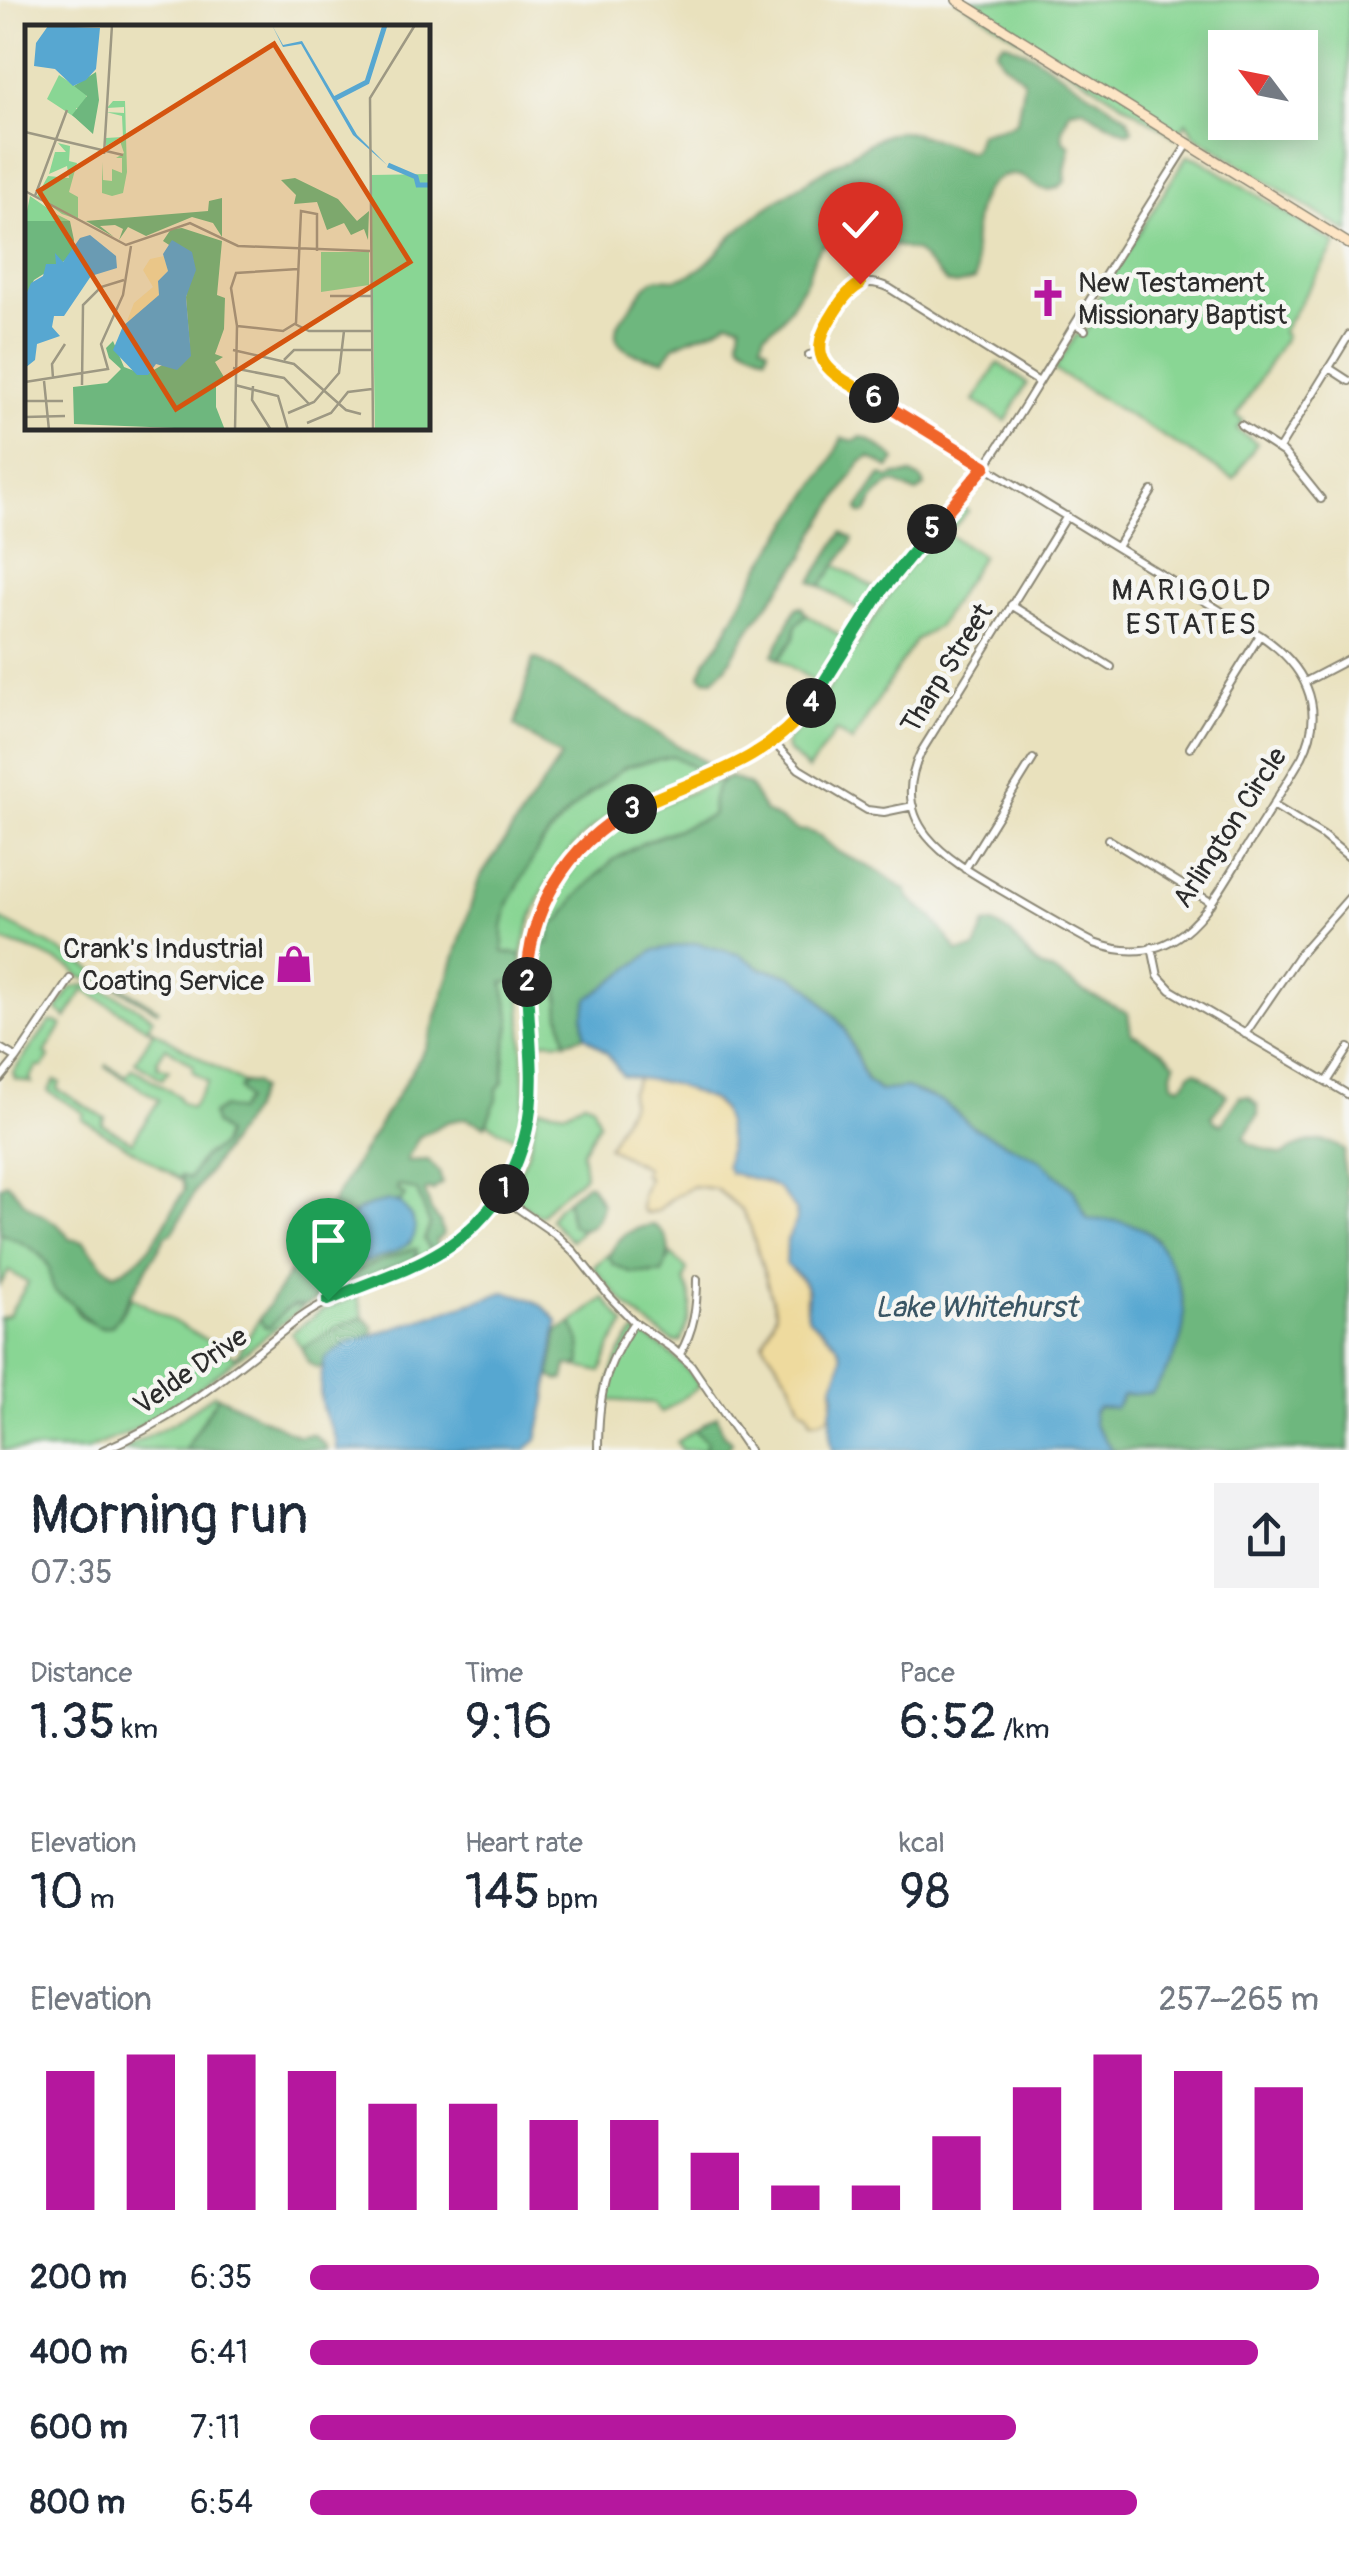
<!DOCTYPE html>
<meta charset="utf-8">
<style>
body{margin:0;font-family:Pangolin,sans-serif;background:#f2f2f3;color:#1f2937;height:100vh;display:flex;flex-direction:column;font-size:38px;white-space:nowrap}
*{box-sizing:border-box;margin:0}
p{font-size:32px;color:#747a83}
.icon{flex:none;width:55px;height:55px;fill:none;stroke:currentColor;stroke-width:2;stroke-linecap:round;stroke-linejoin:round}
.map{position:relative;height:1450px;overflow:hidden}
.sheet{display:flex;flex-direction:column;background:#fff;flex:1}
.sheet>*{flex:none}
.needle{width:65px;rotate:302deg}
.tools{position:absolute;left:1208px;top:30px;display:grid;gap:20px}
.tools a{display:grid;place-items:center;width:110px;height:110px;border-radius:0px;background:#fff;box-shadow:0 5px 25px #0003;font-size:50px}
.pin{position:absolute;display:grid;place-items:center;width:85px;height:85px;color:#fff;margin:-102px -42px;border-radius:50% 50% 50% 0;rotate:-45deg;box-shadow:0 0 10px #0007}
.pin .icon{rotate:45deg}
.km{position:absolute;width:50px;height:50px;margin:-25px;border-radius:50%;background:#222;color:#fff;font-size:28px;line-height:50px;text-align:center}
.round{display:grid;place-items:center;flex:none;width:105px;height:105px;border-radius:0px;background:#f2f2f3}
.head{display:flex;align-items:center;justify-content:space-between;height:170px;padding:0 30px}
h1{font-size:55px;font-weight:600;line-height:75px}
.metrics{display:grid;grid-template-columns:repeat(3,1fr);gap:15px;height:170px;padding:10px 30px}
.metrics div{display:grid;align-content:center}
.metrics b{font-size:50px;font-weight:600}
.metrics small{font-size:28px;font-weight:400}
.metrics p{font-size:28px}
.chart{height:280px;padding:20px 30px}
.chart p{display:flex;justify-content:space-between}
.chart svg{width:100%;height:180px;margin-top:10px;stroke:#b5179e;stroke-width:6}
ul{padding:0 30px;list-style:none;font-size:32px}
li{display:grid;grid-template-columns:160px 120px 1fr;align-items:center;height:75px}
li i{height:25px;border-radius:12px;background:#b5179e}
.map>svg:first-child{display:block}
.green{fill:#89d694;stroke:#5a8060;stroke-width:2.5;fill-rule:evenodd}
.forest{fill:#6eb77e;stroke:#4c7154;stroke-width:2.5}
.sand{fill:#eeda9e;stroke:#8c8264;stroke-width:2.5}
.water{fill:#57a7d1;stroke:#41697e;stroke-width:2.5}
.lines{fill:none;stroke-linecap:round;stroke-linejoin:round}
.minor-casing{stroke:#8a8674;stroke-width:10}
.secondary-casing{stroke:#8a8674;stroke-width:12}
.minor{stroke:#fff;stroke-width:6}
.secondary{stroke:#fde5c5;stroke-width:9}
.split-1-casing{stroke:#fff;stroke-width:20}
.split-2-casing{stroke:#fff;stroke-width:20}
.split-3-casing{stroke:#fff;stroke-width:20}
.split-4-casing{stroke:#fff;stroke-width:20}
.split-5-casing{stroke:#fff;stroke-width:20}
.split-6-casing{stroke:#fff;stroke-width:20}
.split-7-casing{stroke:#fff;stroke-width:20}
.split-1{stroke:#22a559;stroke-width:12}
.split-2{stroke:#22a559;stroke-width:12}
.split-3{stroke:#f0652b;stroke-width:12}
.split-4{stroke:#f5b400;stroke-width:12}
.split-5{stroke:#22a559;stroke-width:12}
.split-6{stroke:#f0652b;stroke-width:12}
.split-7{stroke:#f5b400;stroke-width:12}
.labels{text-anchor:middle;stroke-width:9;stroke-linejoin:round;paint-order:stroke}
.poi-label{font-size:28px;fill:#2b2b2b;stroke:#f6f6f2;text-anchor:start}
.street-label{font-size:28px;fill:#2b2b2b;stroke:#f6f6f2}
.neighbourhood-label{font-size:30px;letter-spacing:2.5px;fill:#2b2b2b;stroke:#f6f6f2}
.water-label{font-size:30px;font-style:italic;fill:#3a5665;stroke:#f6f6f2}
.inset-river{fill:none;stroke:#57a7d1;stroke-width:5}
.inset-road{fill:none;stroke:#9d9883;stroke-width:2.5}
.view{fill:#d5540f;fill-opacity:0.15;stroke:#d5540f;stroke-width:5}
.inset-edge{fill:none;stroke:#2b2b2b;stroke-width:5}
</style>
<div class="map">
<svg width="1349" height="1450" viewBox="0 0 1349 1450">
<rect width="100%" height="100%" fill="#f6f6f2"/>
<filter id="ink" filterUnits="userSpaceOnUse"><feTurbulence type="fractalNoise" baseFrequency=".01" numOctaves="2"/><feDisplacementMap in="SourceGraphic" scale="20" xChannelSelector="R" yChannelSelector="G"/><feConvolveMatrix kernelMatrix="1 2 1 2 8 2 1 2 1" color-interpolation-filters="sRGB"/></filter>
<filter id="wash" filterUnits="userSpaceOnUse"><feTurbulence type="fractalNoise" baseFrequency=".0048" numOctaves="4" result="noise"/><feDisplacementMap in="SourceGraphic" scale="40" xChannelSelector="R" yChannelSelector="G"/><feGaussianBlur stdDeviation="2.25" result="paint"/><feColorMatrix in="noise" values="0 0 0 0 0 0 0 0 0 0 0 0 0 0 0 0 0 1.4 0 .05"/><feComposite in="paint" operator="in"/></filter>
<g filter="url(#wash)">
<rect width="100%" height="100%" fill="#e9e1bd"/>
<path class="green" d="M958,0H1349V233L1194,135L1186,122L1176,137ZM1225,48H1300V122H1225Z
M1187,156L1197,158L1336,244L1282,332L1286,336L1237,416L1243,421L1237,430L1257,443L1234,479L1054,370L1076,335L1083,334L1089,326L1086,317Z
M998,363L1027,383L1006,421L974,401Z
M961,506L968,511L948,534L982,556L938,626L916,640L911,647L852,742L836,731L808,770L787,750L786,742L816,708L900,577Z
M834,564L875,589L860,611L821,586Z
M806,614L844,638L815,682L779,659L790,645L796,625Z
M673,756L692,766L694,771L699,774C674,784 649,792 626,805C568,837 534,891 522,955L512,952L503,953C494,893 552,824 596,789C605,781 616,771 627,767C641,761 658,759 673,756Z
M721,780C715,791 712,800 713,812L711,816C689,826 666,832 645,842C599,864 572,899 549,943L541,945L536,950C565,838 623,819 721,780Z
M0,919L49,944L158,1009L157,1011L111,984L80,977L73,969L40,953L0,940Z
M534,969L540,974L558,979L560,1015L566,1042L537,1041Z
M520,979L525,1100L518,1140L487,1123L497,1089L503,1082L505,1052L511,1019L503,983Z
M83,985C109,988 131,1004 153,1018L148,1027L243,1083L239,1088L246,1100L238,1111L214,1123L225,1133C221,1153 215,1146 203,1157C198,1162 194,1172 189,1179L182,1176L180,1179L82,1119L84,1113L48,1091L55,1080L60,1083L57,1089L105,1118L102,1124L132,1142L159,1100L106,1067L107,1065L126,1076L132,1068L178,1096L181,1102L191,1108L208,1082L192,1071L194,1066L166,1047L157,1061L159,1063L157,1067L169,1070L162,1079L135,1062L153,1032L84,990L66,1018L57,1010L71,988Z
M50,1022H56L62,1025L45,1053L49,1057L43,1067H37L30,1078L32,1083L15,1079L13,1072Z
M584,1101L592,1104L599,1123L582,1152L585,1175L550,1204L542,1215H538L513,1198L511,1192L528,1153L538,1108L567,1112Z
M398,1185L417,1190L430,1225L424,1240L431,1251L415,1259L418,1255L413,1249L327,1281L325,1276L327,1268C355,1267 387,1257 411,1243L409,1214L400,1203L405,1195L397,1189Z
M567,1200L569,1216L579,1229H583L571,1241L550,1219L557,1208Z
M0,1233C17,1240 37,1248 47,1264C58,1281 54,1293 73,1304C77,1318 90,1323 102,1328L119,1317L131,1297L236,1357L259,1319L270,1327C281,1315 287,1305 304,1306L181,1402L130,1432L86,1450H2L0,1318L9,1315L28,1283L9,1271L0,1285Z
M610,1253L613,1264L630,1272L653,1274L669,1260L670,1253L687,1269L684,1281C697,1303 690,1318 681,1341L674,1342C639,1320 619,1299 593,1267Z
M357,1295L363,1317L338,1327L302,1348L291,1333L321,1311Z
M604,1298L625,1324L611,1346L601,1372L575,1366L579,1365C585,1350 576,1338 572,1323Z
M636,1332C662,1344 684,1363 700,1386L661,1413L653,1403L607,1400C610,1375 617,1349 636,1332Z
M214,1394L218,1396L185,1450H121L177,1421Z
M695,1430L707,1442L705,1450H682L677,1442Z"/>
<path class="forest" d="M1004,42L1031,54L1127,117L1132,130L1128,133L1097,118L1083,108L1070,110L1062,130L1063,140L1070,146L1065,171L1066,181C1061,186 1053,191 1045,189C1038,188 1030,181 1024,178C1004,168 987,183 980,201C975,213 973,235 974,249C974,261 979,269 975,280L956,285L947,283L917,252L894,245L887,248L874,245L859,249L851,256C841,247 835,242 822,246L815,255L807,280L781,321L765,333L761,343L768,348L766,356L743,345L739,340L741,324L729,321L714,330L691,338L674,346L664,360C649,358 613,353 616,331C617,322 627,312 632,305C638,297 644,286 652,281C658,276 666,279 674,279C683,278 694,273 702,267C714,258 723,245 734,234C770,201 814,178 855,152C868,144 881,135 896,132C913,130 953,146 970,152L974,149L979,133L1009,126L1017,121L1024,80L1002,61L996,50Z
M861,437L868,439L893,456L895,460L889,468L870,457L861,462L817,530L804,557L750,628L726,667L713,680L704,679L700,675L706,660L721,641L760,568L829,465L842,438L855,441Z
M912,474L922,480L925,486L916,493L896,483H891L876,495L866,513H860L858,508L880,476L883,475L889,478L896,475Z
M842,533L853,539L851,544L821,586L811,581Z
M801,606L806,614L796,625L794,638L779,659L773,655L796,608Z
M533,659L539,660L711,766L706,771L699,774L694,771L692,766L673,756L625,767L585,797L561,820L541,844L508,904L503,928V952L522,955L520,979L503,983L511,1019L505,1052L503,1082L497,1089V1099L485,1126L466,1118L447,1122L419,1137L407,1159L408,1161L428,1160L439,1172L442,1183L432,1191L429,1189L425,1191L431,1211L440,1222L443,1235L436,1241L438,1247L431,1251L424,1240L430,1225L417,1191L398,1185L397,1190L405,1195L400,1203L389,1201L331,1249L325,1276L328,1281L413,1249H417L415,1259L347,1285L304,1306L295,1305L286,1309L270,1327H265L259,1319L278,1291L427,1046L479,879L561,757L515,726Z
M730,777L749,785L765,811L797,830L808,831L820,836L838,852L874,869L906,890L910,899L933,918L958,952L975,949L985,924H993L1011,934L1025,952L1040,967L1055,972L1083,991L1128,1013L1131,1033L1163,1051L1175,1063L1172,1073L1173,1083L1180,1086L1186,1082L1190,1073L1196,1071L1227,1095L1212,1116L1215,1122L1222,1124L1240,1096L1249,1097L1258,1105V1115L1244,1137L1250,1144L1282,1155C1303,1142 1324,1133 1345,1151C1340,1170 1349,1175 1346,1192L1349,1198V1450H1112L1094,1424L1092,1412L1175,1274L1155,1237L1087,1219L1074,1191L1039,1159L974,1128L943,1102L906,1088L880,1091L867,1080L844,1027L810,988L789,975L760,968L741,955L583,1016L585,1036L566,1042L560,1015L558,980L539,974L534,969C535,955 534,947 549,943L553,924L562,918L576,897L613,860L643,843L711,816L713,812C711,797 715,782 730,777Z
M245,1082L255,1083L260,1089L251,1111L195,1191L176,1227L172,1233L166,1236L113,1325C91,1335 82,1311 69,1301C62,1296 54,1294 52,1285C48,1272 53,1268 41,1256C30,1245 14,1239 0,1233V1186L7,1183C14,1189 18,1195 24,1202C38,1217 57,1217 69,1239L84,1242L102,1264L114,1274C151,1261 165,1220 185,1189L181,1176L190,1178C194,1172 198,1162 204,1157C215,1146 221,1153 225,1133L214,1123L212,1114L223,1107L238,1111L246,1100L239,1088Z
M586,1184H590L602,1204C599,1218 595,1229 579,1229L571,1224L567,1200Z
M654,1225C673,1237 671,1256 662,1273L630,1272L613,1264L609,1257C616,1237 633,1227 654,1225Z
M363,1317L373,1327L372,1335C353,1341 330,1348 321,1367L317,1368L308,1362L302,1348L338,1327Z
M572,1323L580,1341L581,1362L575,1366L567,1365L564,1379L556,1380L550,1376L558,1330Z
M218,1396L299,1436L313,1434L325,1445L327,1450H185Z
M717,1416L723,1434L732,1442L727,1450H705L707,1442L695,1430Z"/>
<path class="sand" d="M638,1077C649,1080 660,1080 671,1083C721,1097 734,1113 727,1166L741,1177H752L779,1189L796,1210V1222L787,1240L793,1272C815,1289 801,1294 807,1315C810,1323 834,1338 840,1349C849,1364 834,1374 833,1387C832,1404 837,1421 811,1421L808,1412L801,1408L790,1381L763,1343L776,1313L750,1226L742,1210L716,1189L693,1186L671,1199L657,1211L646,1213L641,1209L642,1196L648,1177L643,1174L646,1168L608,1147L631,1103L630,1093Z"/>
<path class="water" d="M696,943L741,955L760,968L789,975L810,988L844,1028L866,1080L879,1091L906,1088L943,1102L974,1128L1039,1159L1074,1191L1087,1219C1106,1221 1123,1219 1141,1228C1154,1234 1159,1244 1166,1256C1196,1311 1187,1344 1152,1393L1123,1395L1115,1408L1098,1407L1093,1412L1094,1424L1112,1450H833L831,1441V1411L835,1394L833,1386C844,1360 847,1350 823,1330C822,1329 811,1321 810,1320C803,1310 810,1298 807,1288C805,1278 792,1271 786,1264L787,1240L796,1222V1210L779,1189L766,1182L730,1173L726,1166L729,1144L726,1124L721,1109L713,1100L672,1084L622,1075L607,1053L585,1036L583,1016L588,999L655,950Z
M389,1201L400,1203C407,1211 416,1221 415,1232C414,1254 346,1268 327,1268C331,1247 343,1216 365,1207C372,1204 382,1203 389,1201Z
M504,1292C525,1295 545,1304 557,1321L546,1400L537,1440L525,1450H337C336,1436 332,1430 326,1418C317,1398 320,1379 325,1358L348,1343Z"/>
</g>
<g filter="url(#ink)">
<g class="lines">
<g class="minor-casing">
<path id="minor" d="M1075,324L1085,330
M809,355L820,352
M1329,368L1349,381
M1039,382L889,288C859,274 847,291 833,315C820,335 812,353 832,371C973,461 1117,547 1260,635C1303,664 1328,706 1302,757C1283,789 1264,820 1244,851C1209,909 1176,973 1094,943C1064,927 1035,910 1006,893C951,861 885,827 921,752L1067,516
M1241,425L1284,453L1321,499
M1279,449L1349,335
M1117,547L1152,491
M1011,605L1111,667
M1305,682L1349,659
M773,742L799,769L867,810L884,812L913,806
M1190,748L1260,635
M1273,805L1322,835L1349,857
M1108,839L1212,903
M965,869L1033,759
M1152,947L1158,976L1171,990L1349,1095
M1245,1034L1299,955L1349,898
M0,1048L17,1058
M0,1079L17,1058L70,979
M1327,1082L1349,1048
M500,1196L555,1234L574,1252L609,1296L634,1322L673,1349L691,1365L749,1450
M680,1354C694,1329 697,1308 697,1279
M103,1450C180,1418 235,1368 300,1318C351,1281 419,1277 466,1234C506,1198 530,1150 532,1096C536,1013 508,945 563,869C622,786 725,794 792,726C832,685 854,628 887,582C917,542 954,509 983,469C1011,431 1034,389 1059,350C1101,281 1145,212 1188,144
M598,1450C598,1396 604,1367 634,1322"/>
</g>
<g class="secondary-casing">
<path id="secondary" d="M957,0L1349,244"/>
</g>
<use href="#minor" class="minor"/>
<use href="#secondary" class="secondary"/>
</g>
</g>
<g class="lines" filter="url(#ink)">
<g class="split-1-casing">
<path id="split-1" d="M328,1300C400,1269 458,1260 504,1189"/>
</g>
<g class="split-2-casing">
<path id="split-2" d="M504,1189C545,1114 529,1062 527,982"/>
</g>
<g class="split-3-casing">
<path id="split-3" d="M527,982C529,908 567,845 632,809"/>
</g>
<g class="split-4-casing">
<path id="split-4" d="M632,809C699,777 763,766 811,703"/>
</g>
<g class="split-5-casing">
<path id="split-5" d="M811,703L882,590L932,529"/>
</g>
<g class="split-6-casing">
<path id="split-6" d="M874,398L985,466L932,529"/>
</g>
<g class="split-7-casing">
<path id="split-7" d="M860,284C845,293 838,306 829,321C802,366 842,378 874,398"/>
</g>
<use href="#split-1" class="split-1"/>
<use href="#split-2" class="split-2"/>
<use href="#split-3" class="split-3"/>
<use href="#split-4" class="split-4"/>
<use href="#split-5" class="split-5"/>
<use href="#split-6" class="split-6"/>
<use href="#split-7" class="split-7"/>
</g>
<defs>
<g id="church-bare" transform="scale(3)"><path d="M-1.2-6h2.4v3.5h3.3v2.4h-3.3V6h-2.4V-.1h-3.3v-2.4h3.3Z" fill="#b5179e" stroke="#f6f6f2" stroke-width="2.5" paint-order="stroke"/></g>
<g id="shop-bare" transform="scale(3)"><path d="M-5-2.5h2.3a2.7 3.5 0 0 1 5.4 0H5L5.5 6h-11ZM-1.5-2.5h3a1.5 2.3 0 0 0-3 0Z" fill="#b5179e" stroke="#f6f6f2" stroke-width="2.5" paint-order="stroke"/></g>
</defs>
<g fill-rule="evenodd">
<use href="#church-bare" x="1048" y="298"/>
<use href="#shop-bare" x="294" y="964"/>
</g>
<g class="labels">
<g class="poi-label">
<text x="1078" y="292">New Testament<tspan x="1078" dy="32">Missionary Baptist</tspan></text>
<text x="264" y="958" text-anchor="end">Crank's Industrial<tspan x="264" dy="32">Coating Service</tspan></text>
</g>
<g class="street-label">
<text transform="translate(946 668) rotate(-58)" y="10">Tharp Street</text>
<text transform="translate(1229 827) rotate(-57)" y="10">Arlington Circle</text>
<text transform="translate(190 1370) rotate(-35)" y="10">Velde Drive</text>
</g>
<g class="neighbourhood-label">
<text x="1192" y="600">MARIGOLD<tspan x="1192" dy="34">ESTATES</tspan></text>
</g>
<g class="water-label">
<text x="976" y="1317">Lake Whitehurst</text>
</g>
</g>
<g transform="translate(25 25)">
<rect width="405" height="405" fill="#e9e1bd"/>
<path d="M34,50L62,69L58,83H51L57,97L22,74ZM88,76H100L102,147L98,168L87,171L77,168V137L78,155L87,156V144L97,148V133H91L99,128L94,113L81,121V113L98,112L97,91L81,87L99,88V82L82,83ZM33,118L45,121L44,136L52,138L44,167L53,172V194L69,200L37,189L12,171L23,151L44,153L42,141L24,149L30,127H41ZM405,149V405H350L346,150ZM5,171L31,189L45,196H0ZM296,227H344V260L296,267Z" fill="#89d694"/>
<path d="M71,47L74,75L68,109L47,90L62,71L49,61ZM270,153L313,174L332,196L344,186L343,215L339,204L326,210L319,198L302,205L292,177L269,179L271,170L256,155ZM197,173V212L188,198L167,192L121,211L103,202L94,215L98,204L90,200L75,201L89,212L61,196L183,186L184,176ZM0,196H45L49,215L47,231L9,255L0,272ZM157,203L197,216L192,270L200,273L199,304L190,329L198,332L190,337L199,352L191,359V382L200,405L49,399L48,362L82,358L96,344L84,333L81,323L88,316L99,342L120,350L165,324L161,272L169,236L138,216L146,204Z" fill="#6eb77e"/>
<path d="M139,231L143,246L133,256L134,270L115,293L102,296L109,278L128,262L118,245L125,234Z" fill="#eeda9e"/>
<path d="M247,0L258,20L277,16L332,110L362,140L328,110L276,19L258,22ZM23,1L75,3L71,44L61,55L48,61L30,44L9,41L11,18ZM65,210L91,231L92,243L66,251L39,291H29L27,302L35,311L12,319L10,335L0,343V272L6,258L18,251L21,239H31L30,228L38,237L55,213ZM147,215L167,227L171,245L161,272L166,331L152,345L131,339L123,350H112L88,325L98,301L134,270L133,256L143,246L138,229Z" fill="#57a7d1"/>
<path class="inset-river" d="M309,74L342,57L360,0M363,140L391,152L393,160H405"/>
<path class="inset-road" d="M0,107L98,130M79,129L87,0M0,166L101,220L165,198L213,221L345,226M10,171L42,85M305,271H346M270,299L284,306H346M212,301L258,306L271,298L276,186L292,189V226M212,301L206,263L211,248L273,244M208,325L269,339L321,385L336,389M259,335L269,325H346M208,343L259,353L285,380M28,353L27,339L40,319M19,356L24,405M0,357L83,344L76,319L98,270L106,221M57,360L58,280L76,262L99,255M210,360L253,371L263,405M228,361L227,375L246,405M0,376H38M263,388L289,377L314,348L319,306M0,392L40,391M282,398L306,388L323,367L347,364M210,405L212,301M348,405L345,73L390,0"/>
<path class="view" d="M249,19L385,237L151,384L14,166Z"/>
<rect width="405" height="405" class="inset-edge"/>
</g>
</svg>
<div class="tools">
<a><svg class="needle" viewBox="-14 -14 28 28"><path d="M0-13l5 13h-10z" fill="#e53935"/><path d="M0 13l5-13h-10z" fill="#747a83"/></svg></a>
</div>
<div class="pin" style="left:328px;top:1300px;background:#1e9e55"><svg class="icon" aria-label="arrive" viewBox="0 0 24 24"><path d="M6 21V4h12l-3 4 3 4H6"/></svg></div>
<div class="pin" style="left:860px;top:284px;background:#d93025"><svg class="icon" aria-label="check" viewBox="0 0 24 24"><path d="M5 12l5 5 9-10"/></svg></div>
<b class="km" style="left:504px;top:1189px">1</b>
<b class="km" style="left:527px;top:982px">2</b>
<b class="km" style="left:632px;top:809px">3</b>
<b class="km" style="left:811px;top:703px">4</b>
<b class="km" style="left:932px;top:529px">5</b>
<b class="km" style="left:874px;top:398px">6</b>
</div>
<section class="sheet">
<div class="head"><div><h1>Morning run</h1><p>07:35</p></div><a class="round"><svg class="icon" aria-label="share" viewBox="0 0 24 24"><path d="M12 15V3M7 8l5-5 5 5M5 13v7h14v-7"/></svg></a></div>
<div class="metrics">
<div><p>Distance</p><b>1.35<small> km</small></b></div>
<div><p>Time</p><b>9:16</b></div>
<div><p>Pace</p><b>6:52<small> /km</small></b></div>
</div>
<div class="metrics">
<div><p>Elevation</p><b>10<small> m</small></b></div>
<div><p>Heart rate</p><b>145<small> bpm</small></b></div>
<div><p>kcal</p><b>98</b></div>
</div>
<div class="chart"><p><span>Elevation</span>257–265 m</p>
<svg viewBox="0 0 160 44" preserveAspectRatio="none"><path d="M5 44V10M15 44V6M25 44V6M35 44V10M45 44V18M55 44V18M65 44V22M75 44V22M85 44V30M95 44V38M105 44V38M115 44V26M125 44V14M135 44V6M145 44V10M155 44V14"/></svg>
</div>
<ul>
<li><b>200 m</b>6:35<i style="width:100%"></i></li>
<li><b>400 m</b>6:41<i style="width:94%"></i></li>
<li><b>600 m</b>7:11<i style="width:70%"></i></li>
<li><b>800 m</b>6:54<i style="width:82%"></i></li>
</ul>
</section>
